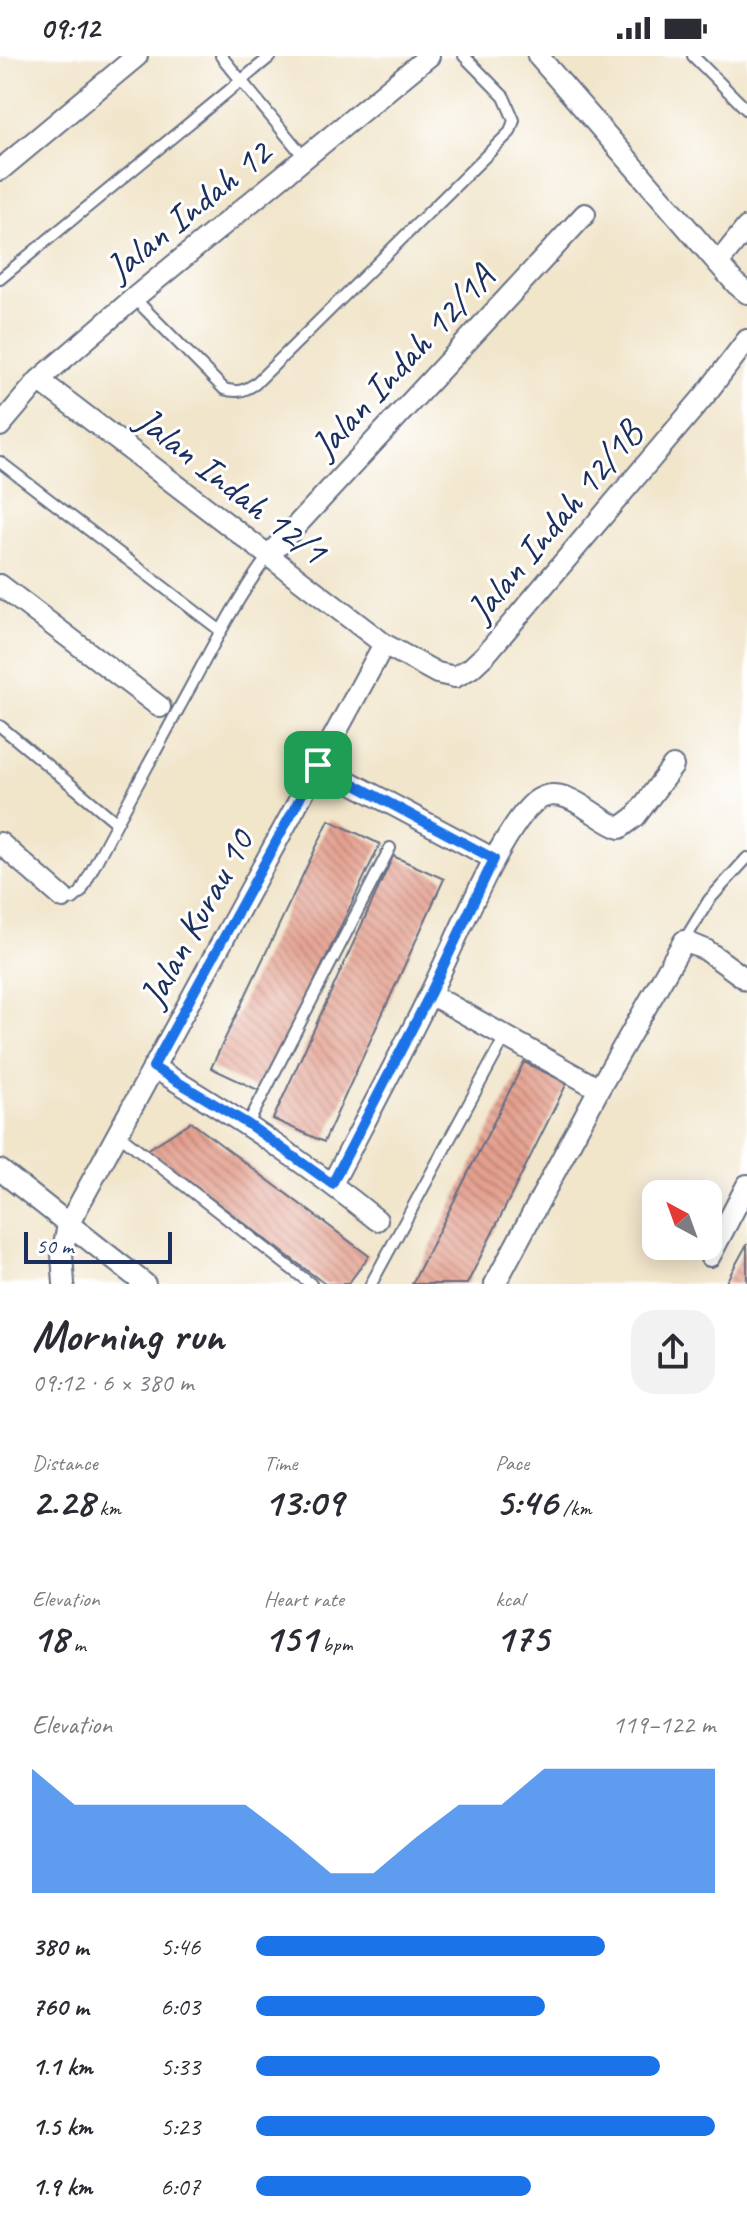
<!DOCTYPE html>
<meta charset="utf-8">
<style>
body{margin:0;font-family:Caveat,sans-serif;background:#f2f2f3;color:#2b2b33;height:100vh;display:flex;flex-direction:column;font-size:30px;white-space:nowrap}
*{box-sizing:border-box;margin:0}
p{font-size:26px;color:#7c7c81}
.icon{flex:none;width:44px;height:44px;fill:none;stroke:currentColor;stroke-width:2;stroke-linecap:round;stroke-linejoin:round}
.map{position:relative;height:1228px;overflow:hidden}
.panel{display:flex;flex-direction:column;background:#fff;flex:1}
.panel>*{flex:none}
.needle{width:52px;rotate:319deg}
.buttons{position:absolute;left:642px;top:1124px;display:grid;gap:16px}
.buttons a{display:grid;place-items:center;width:80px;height:80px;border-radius:16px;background:#fff;box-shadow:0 4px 20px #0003;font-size:40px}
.scale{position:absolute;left:24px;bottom:20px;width:148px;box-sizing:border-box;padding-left:8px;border:4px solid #1b2f5e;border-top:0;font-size:22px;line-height:28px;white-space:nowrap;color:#1b2f5e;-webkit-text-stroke:6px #fff;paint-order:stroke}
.pin{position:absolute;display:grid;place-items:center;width:68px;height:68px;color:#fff;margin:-34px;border-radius:16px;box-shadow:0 4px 12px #0006}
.round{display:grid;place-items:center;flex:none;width:84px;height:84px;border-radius:24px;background:#f2f2f3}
.summary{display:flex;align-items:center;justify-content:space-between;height:136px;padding:0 32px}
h1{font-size:44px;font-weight:700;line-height:60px}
.figures{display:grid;grid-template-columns:repeat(3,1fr);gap:12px;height:136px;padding:8px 32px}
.figures div{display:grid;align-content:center}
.figures b{font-size:40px;font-weight:700}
.figures small{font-size:22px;font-weight:400}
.figures p{font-size:22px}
.chart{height:224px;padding:16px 32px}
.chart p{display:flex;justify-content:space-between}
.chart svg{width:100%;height:144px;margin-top:8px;fill:#1a73e8;opacity:.7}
ul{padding:0 32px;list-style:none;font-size:26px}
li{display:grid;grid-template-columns:128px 96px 1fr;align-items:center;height:60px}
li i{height:20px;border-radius:10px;background:#1a73e8}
.status{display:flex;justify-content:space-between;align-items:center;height:56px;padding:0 40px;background:#fff;direction:ltr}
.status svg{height:22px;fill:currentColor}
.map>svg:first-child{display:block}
.building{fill:url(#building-back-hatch)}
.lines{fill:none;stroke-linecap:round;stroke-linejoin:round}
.lane-casing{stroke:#666f84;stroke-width:14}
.street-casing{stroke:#666f84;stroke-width:24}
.lane{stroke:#fff;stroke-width:10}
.street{stroke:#fff;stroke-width:20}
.route-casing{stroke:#fff;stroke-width:16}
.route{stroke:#1a73e8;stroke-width:10}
.labels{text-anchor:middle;stroke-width:6;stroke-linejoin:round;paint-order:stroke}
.street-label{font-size:38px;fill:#1b2f5e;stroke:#fff}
</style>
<div class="status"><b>09:12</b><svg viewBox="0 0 49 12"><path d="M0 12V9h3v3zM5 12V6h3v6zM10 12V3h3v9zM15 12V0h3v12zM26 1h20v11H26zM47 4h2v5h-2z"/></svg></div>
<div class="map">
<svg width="747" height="1228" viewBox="0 0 747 1228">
<defs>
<pattern id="building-back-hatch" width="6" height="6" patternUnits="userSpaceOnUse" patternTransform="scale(2)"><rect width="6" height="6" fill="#e49f8d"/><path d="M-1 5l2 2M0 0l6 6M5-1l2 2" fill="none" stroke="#b88276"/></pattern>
</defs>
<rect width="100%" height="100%" fill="#fff"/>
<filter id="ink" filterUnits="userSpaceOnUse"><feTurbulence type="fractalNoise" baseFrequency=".0125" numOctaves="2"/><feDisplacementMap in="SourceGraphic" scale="16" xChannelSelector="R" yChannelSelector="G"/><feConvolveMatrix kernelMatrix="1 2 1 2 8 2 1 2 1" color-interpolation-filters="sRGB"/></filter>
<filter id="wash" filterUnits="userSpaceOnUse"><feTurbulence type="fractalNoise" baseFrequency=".006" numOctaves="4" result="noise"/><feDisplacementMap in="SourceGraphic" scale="32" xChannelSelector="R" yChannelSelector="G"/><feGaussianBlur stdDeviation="1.8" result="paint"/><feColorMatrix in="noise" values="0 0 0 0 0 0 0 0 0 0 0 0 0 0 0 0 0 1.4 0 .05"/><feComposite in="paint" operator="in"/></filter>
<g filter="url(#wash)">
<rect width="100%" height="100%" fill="#f1e5ca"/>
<g id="blocks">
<path class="building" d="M329,764L380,788L262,1036L211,1012Z
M393,800L444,823L324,1086L273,1063Z
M524,1006L567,1027L467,1228H412Z
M191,1066L369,1200L348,1228H325L147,1094Z
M747,1188V1228H725Z"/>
</g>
</g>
<g filter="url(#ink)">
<use href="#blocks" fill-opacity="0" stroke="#666f84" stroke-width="2"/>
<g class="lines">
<g class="lane-casing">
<path id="lane" d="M221,0L305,102
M693,0L747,54
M0,223L271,0
M134,242L224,333C237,337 244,335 255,328L510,76L514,64L504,41L464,0
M0,406L221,575
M0,670L116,766
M63,842L73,843L81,836C112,773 146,714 179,652C208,600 233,547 269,499
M684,885L709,844L747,802
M248,1068L390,792
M117,1077L311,1228
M371,1228L505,981"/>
</g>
<g class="street-casing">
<path id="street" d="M538,0L736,228L747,237
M0,114L137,0
M719,206L747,171
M39,324L384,588L437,617L455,621L471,612L486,598L705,339L747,284
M0,370L39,324L134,242L429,0
M269,499L585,158
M0,529L160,651
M318,709L494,803
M0,787L63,842
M430,938L599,1033
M153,1011C231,1058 306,1106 377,1164
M0,1114L145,1228
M332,1128C365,1065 399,1002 430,938C451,897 504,763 539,743C566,727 596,764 620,772L635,761L673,710
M710,1200L747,1129
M64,1228L62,1198L68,1169L384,588
M495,1228L599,1033L684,885L706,894L747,924"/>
</g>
<use href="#lane" class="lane"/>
<use href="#street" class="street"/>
</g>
</g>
<g class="lines" filter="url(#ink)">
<g class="route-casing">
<path id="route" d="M318,709L494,803L430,938L332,1128L248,1068L153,1011Z"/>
</g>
<use href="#route" class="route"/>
</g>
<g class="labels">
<g class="street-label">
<text transform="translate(188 154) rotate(-39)" y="13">Jalan Indah 12</text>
<text transform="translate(402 305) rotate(-47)" y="13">Jalan Indah 12/1A</text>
<text transform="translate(232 429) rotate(38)" y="13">Jalan Indah 12/1</text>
<text transform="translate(554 465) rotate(-50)" y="13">Jalan Indah 12/1B</text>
<text transform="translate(196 862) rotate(-61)" y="13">Jalan Kurau 10</text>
</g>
</g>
</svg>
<div class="buttons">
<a><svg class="needle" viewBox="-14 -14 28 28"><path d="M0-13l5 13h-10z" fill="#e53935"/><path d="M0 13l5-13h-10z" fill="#7c7c81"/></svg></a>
</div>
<div class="scale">50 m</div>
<div class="pin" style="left:318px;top:709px;background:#1e9e55"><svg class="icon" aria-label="arrive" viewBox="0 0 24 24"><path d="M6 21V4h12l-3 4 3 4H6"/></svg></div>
</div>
<section class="panel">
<div class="summary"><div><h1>Morning run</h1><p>09:12 · 6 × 380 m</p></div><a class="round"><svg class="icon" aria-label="share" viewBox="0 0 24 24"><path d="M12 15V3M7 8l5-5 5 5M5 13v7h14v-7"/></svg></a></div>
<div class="figures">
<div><p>Distance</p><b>2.28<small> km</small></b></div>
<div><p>Time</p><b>13:09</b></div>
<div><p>Pace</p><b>5:46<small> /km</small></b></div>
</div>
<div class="figures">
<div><p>Elevation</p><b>18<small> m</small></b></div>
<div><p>Heart rate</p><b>151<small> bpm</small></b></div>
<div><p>kcal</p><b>175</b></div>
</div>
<div class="chart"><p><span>Elevation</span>119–122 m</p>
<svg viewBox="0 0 160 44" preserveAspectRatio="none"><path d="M0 44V6L10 17L20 17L30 17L40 17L50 17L60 27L70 38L80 38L90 27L100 17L110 17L120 6L130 6L140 6L150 6L160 6V44z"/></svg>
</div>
<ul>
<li><b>380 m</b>5:46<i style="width:76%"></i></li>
<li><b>760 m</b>6:03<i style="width:63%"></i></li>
<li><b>1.1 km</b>5:33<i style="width:88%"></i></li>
<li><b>1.5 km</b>5:23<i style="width:100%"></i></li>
<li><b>1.9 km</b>6:07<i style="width:60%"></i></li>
</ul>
</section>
